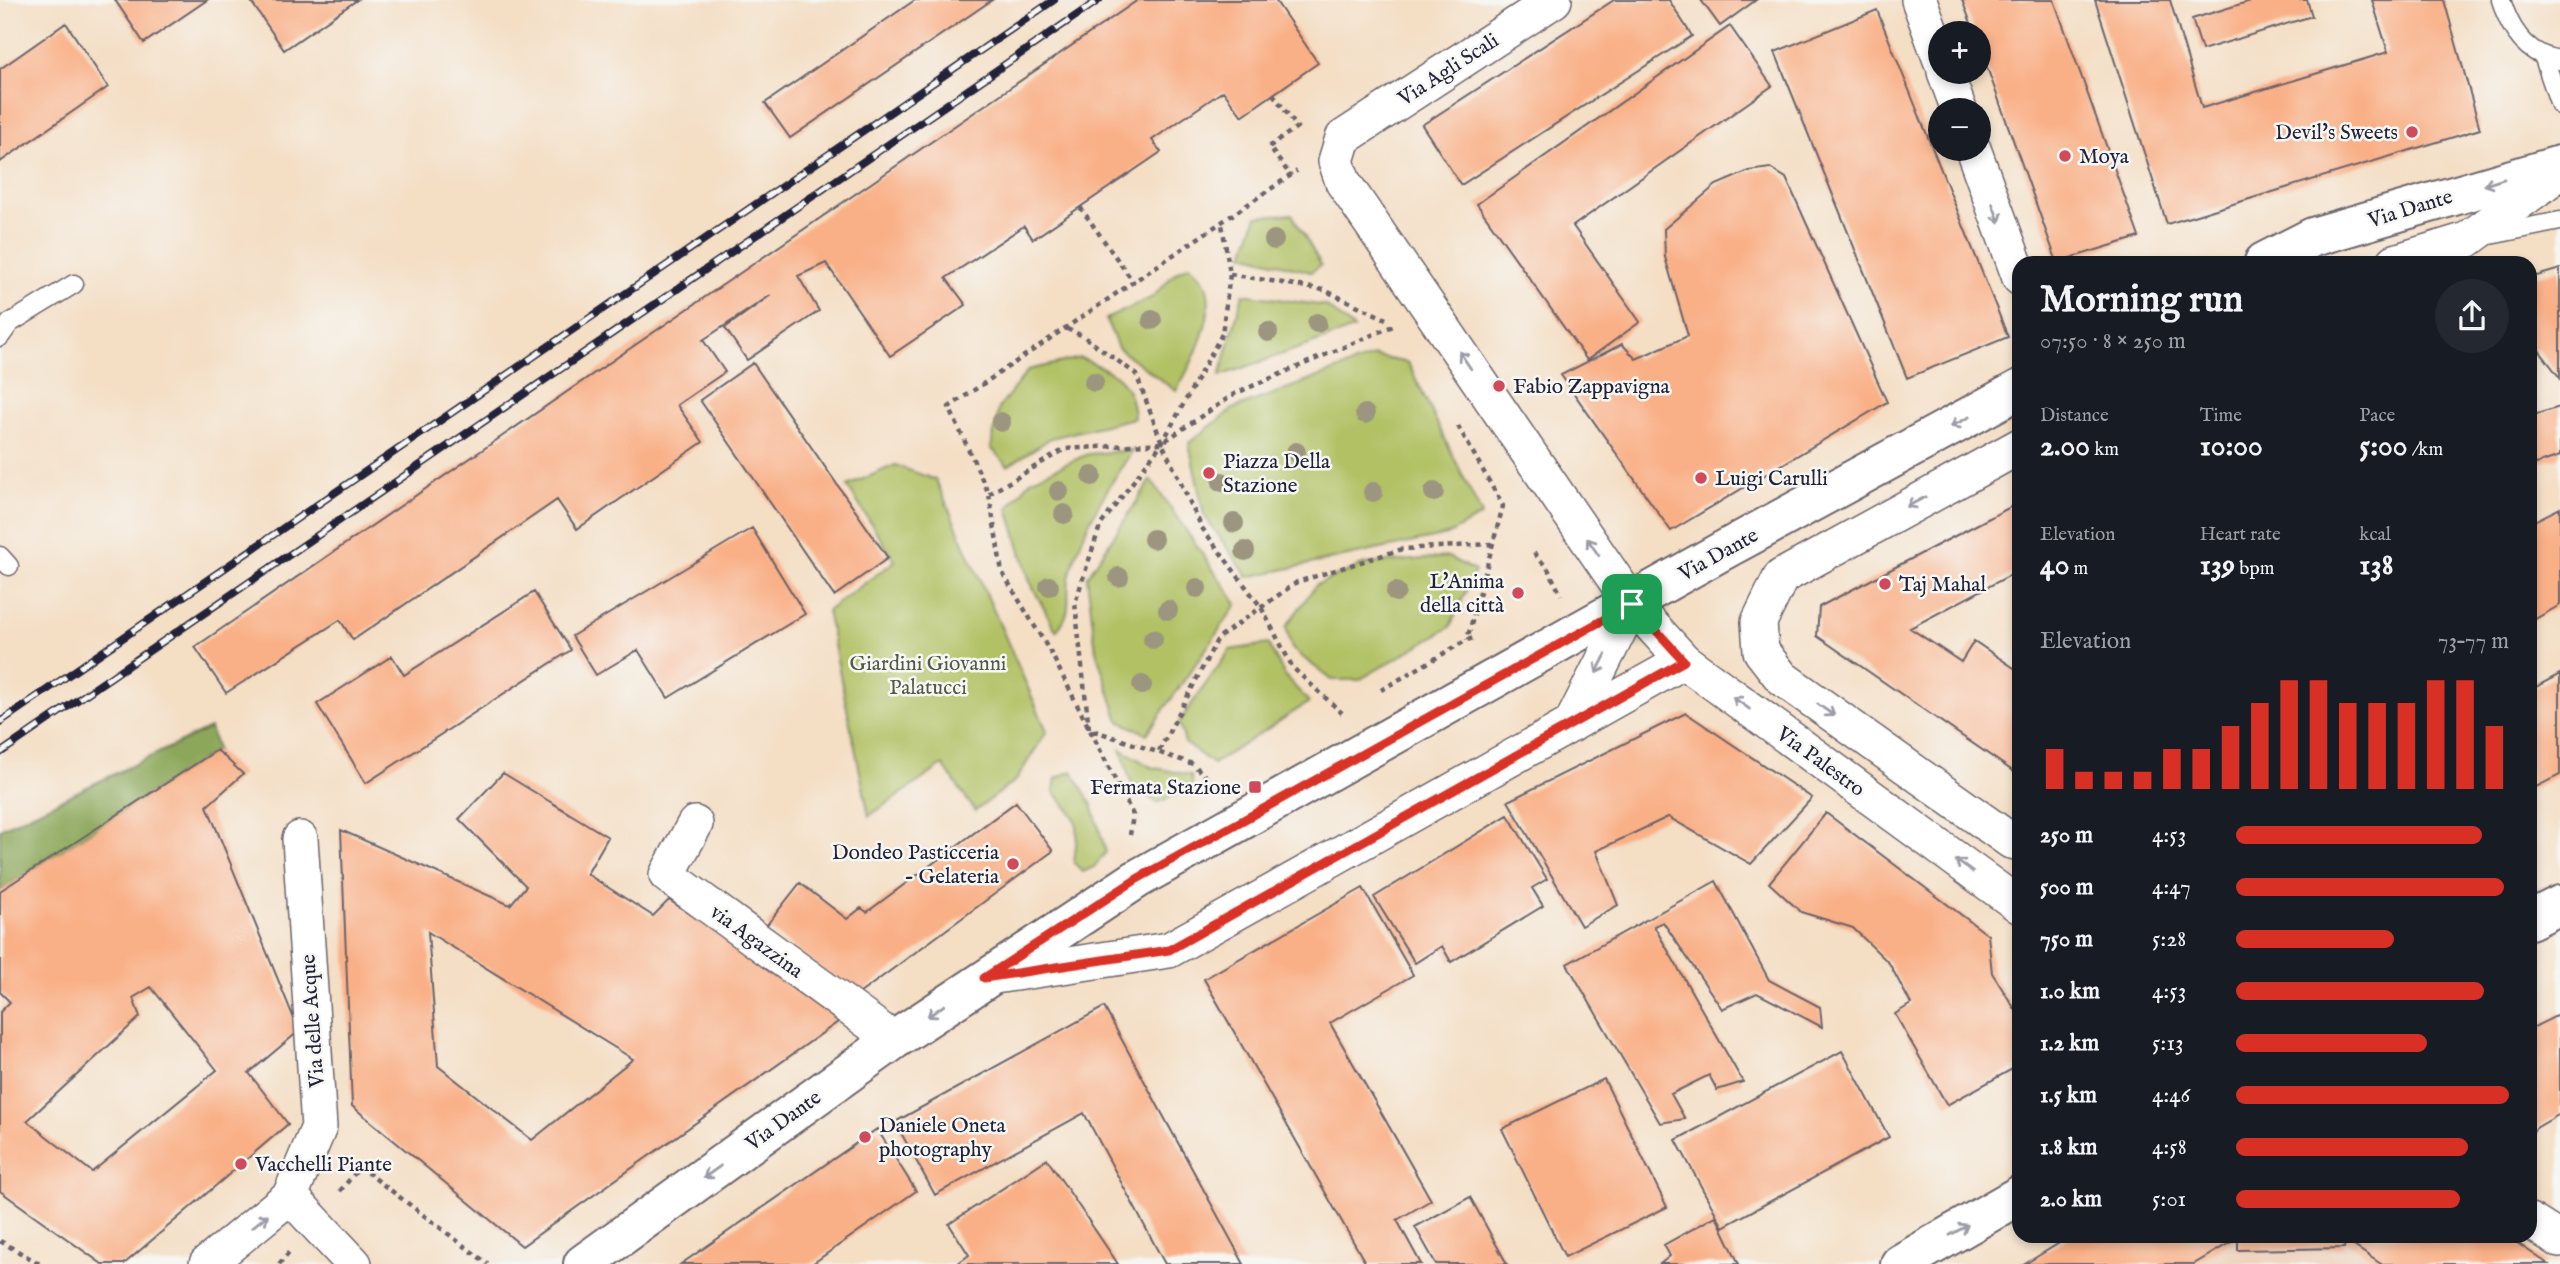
<!DOCTYPE html>
<meta charset="utf-8">
<style>
body{margin:0;font-family:"IM FELL English",serif;background:#242831;color:#f1f3f6;height:100vh;display:flex;flex-direction:column;font-size:26px;white-space:nowrap}
*{box-sizing:border-box;margin:0}
p{font-size:23px;color:#9ea1a6}
.icon{flex:none;width:38px;height:38px;fill:none;stroke:currentColor;stroke-width:2;stroke-linecap:round;stroke-linejoin:round}
.map{position:relative;flex:1;overflow:hidden}
.panel{position:absolute;left:2012px;top:256px;width:525px;height:987px;display:flex;flex-direction:column;background:#171b24;border-radius:21px;box-shadow:0 4px 10px #0003}
.panel>*{flex:none}
.buttons{position:absolute;left:1928px;top:21px;display:grid;gap:14px}
.buttons a{display:grid;place-items:center;width:63px;height:63px;border-radius:50%;background:#171b24;box-shadow:0 4px 10px #0003;font-size:35px}
.pin{position:absolute;display:grid;place-items:center;width:60px;height:60px;color:#fff;margin:-30px;border-radius:14px;box-shadow:0 4px 10px #0006}
.round{display:grid;place-items:center;flex:none;width:74px;height:74px;border-radius:37px;background:#242831}
.overview{display:flex;align-items:center;justify-content:space-between;height:119px;padding:0 28px}
h1{font-size:38px;font-weight:800;line-height:52px}
.figures{display:grid;grid-template-columns:repeat(3,1fr);gap:10px;height:119px;padding:7px 28px}
.figures div{display:grid;align-content:center}
.figures b{font-size:30px;font-weight:800}
.figures small{font-size:19px;font-weight:400}
.figures p{font-size:19px}
.chart{height:196px;padding:14px 28px}
.chart p{display:flex;justify-content:space-between}
.chart svg{width:100%;height:126px;margin-top:7px;stroke:#d93025;stroke-width:6}
ul{padding:0 28px;list-style:none;font-size:23px}
li{display:grid;grid-template-columns:112px 84px 1fr;align-items:center;height:52px}
li i{height:18px;border-radius:9px;background:#d93025}
.map>svg:first-child{display:block}
.built{fill:#eed0bb}
.green{fill:#b1c164;stroke:#6a7250;stroke-width:2}
.forest{fill:#8ca75a;stroke:#57644a;stroke-width:2}
.building{fill:#f9b087;fill-rule:evenodd}
.lines{fill:none;stroke-linecap:round;stroke-linejoin:round}
.lane-casing{stroke:#6c646b;stroke-width:21}
.street-casing{stroke:#6c646b;stroke-width:38}
.secondary-casing{stroke:#6c646b;stroke-width:42}
.path{stroke:#6c646b;stroke-width:4.5;stroke-dasharray:5 5;stroke-linecap:butt}
.lane{stroke:#fff;stroke-width:18}
.street{stroke:#fff;stroke-width:35}
.secondary{stroke:#fff;stroke-width:38}
.rail-casing{stroke:#22223b;stroke-width:8}
.rail{stroke:#f6f6f2;stroke-width:5;stroke-dasharray:16;stroke-linecap:butt}
.tree{fill:#9c9580}
.oneway{stroke:#9c9ca7}
.route-casing{stroke:#fff;stroke-width:14}
.route{stroke:#d93025;stroke-width:9}
.poi-dot{fill:#d1495b;stroke:#f6f6f2;stroke-width:2.5}
.labels{text-anchor:middle;stroke-width:5;stroke-linejoin:round;paint-order:stroke}
.street-label{font-size:21px;fill:#22223b;stroke:#f6f6f2}
.poi-label{font-size:21px;fill:#22223b;stroke:#f6f6f2;text-anchor:start}
.park-label{font-size:21px;fill:#545a49;stroke:#f6f6f2}
</style>
<div class="map">
<svg width="2560" height="1264" viewBox="0 0 2560 1264">
<rect width="100%" height="100%" fill="#f6f6f2"/>
<filter id="ink" filterUnits="userSpaceOnUse"><feTurbulence type="fractalNoise" baseFrequency=".0143" numOctaves="2"/><feDisplacementMap in="SourceGraphic" scale="14" xChannelSelector="R" yChannelSelector="G"/><feConvolveMatrix kernelMatrix="1 2 1 2 8 2 1 2 1" color-interpolation-filters="sRGB"/></filter>
<filter id="wash" filterUnits="userSpaceOnUse"><feTurbulence type="fractalNoise" baseFrequency=".00686" numOctaves="4" result="noise"/><feDisplacementMap in="SourceGraphic" scale="28" xChannelSelector="R" yChannelSelector="G"/><feGaussianBlur stdDeviation="1.57" result="paint"/><feColorMatrix in="noise" values="0 0 0 0 0 0 0 0 0 0 0 0 0 0 0 0 0 1.4 0 .05"/><feComposite in="paint" operator="in"/></filter>
<g filter="url(#wash)">
<rect width="100%" height="100%" fill="#f4dec4"/>
<path class="built" d="M2073,1236H2507L2548,1264H2026Z"/>
<path class="green" d="M1292,214L1321,265L1311,272L1244,254L1257,216Z
M1190,265C1194,270 1201,275 1204,281C1220,310 1191,366 1176,391L1118,348L1106,319L1153,297L1175,273Z
M1243,294L1326,306L1354,329L1220,376Z
M1374,356L1408,363L1482,515L1447,535L1248,577L1204,515L1189,443L1233,409Z
M1080,358C1112,370 1132,380 1134,418L1051,438L1008,466L991,448L999,408L1028,370Z
M1133,450C1105,492 1086,521 1071,570C1063,596 1077,608 1056,631L1030,582L1008,508L1032,479L1088,454Z
M895,465L936,480L1047,731L1016,780L975,811L943,765L869,816L827,611L895,561L847,486Z
M1151,480L1237,604L1147,734L1119,721L1096,651L1087,577Z
M1448,557L1475,571L1450,627L1359,680H1332L1292,649L1286,627L1316,585L1365,564Z
M1268,644L1285,676L1309,702L1213,764L1185,743L1179,722L1230,650Z
M1121,749L1151,767L1191,775L1193,787L1157,803L1131,783Z
M1072,771L1092,805L1106,852L1094,867L1083,872L1074,863C1078,821 1084,826 1054,792L1056,778Z"/>
<path class="forest" d="M210,728L217,750L0,891V829Z"/>
<g id="blocks">
<path class="building" d="M115,0H207L144,43Z
M250,0H357L284,50Z
M915,0H992L790,138L765,103Z
M1138,0H1275L1318,63L1242,116L1223,91L1152,140L1161,152L1033,239L1024,226L946,278L966,305L890,356L826,263L798,276L819,311L747,360L725,328L771,295L703,340L725,372L677,405L703,442L577,529L557,500L353,640L340,620L226,693L195,647Z
M1614,0H1669L1692,36L1461,185L1422,125Z
M1701,0H1756L1720,26Z
M1962,0H2054L2139,237L2057,262L1979,45V33H1975Z
M2095,0H2170L2202,108L2388,52L2372,0H2444L2480,129L2167,224Z
M2254,0H2307L2312,16L2202,50L2192,19Z
M1877,10L2008,337L1907,378L1775,52Z
M66,23L108,87L0,162V69Z
M1730,26L1772,86L1573,226L1640,322L1587,360L1477,204Z
M1770,168L1786,178L1887,402L1671,531L1561,375L1622,344L1636,359L1688,336L1665,257L1664,229L1716,185L1749,171Z
M2560,269V378L2538,349L2530,351V278Z
M753,363L888,558L834,596L700,400Z
M2560,407V456L2530,466V416Z
M2020,502V570L1910,628L1961,662L1974,641L2020,672V776L1817,636L1819,607Z
M2560,508V605L2530,622V523Z
M752,528L805,614L668,698L638,650L596,675L572,636Z
M534,592L571,650L366,783L317,704L392,656L404,675Z
M2560,674V775L2530,790V690Z
M1686,713L1812,798L1751,864L1668,817L1596,851L1618,905L1581,926L1508,801Z
M217,750L243,774L207,806L299,1031L249,1073L288,1124L124,1264H102L0,1191V1012L10,1002L0,992V891ZM151,987L217,1070L92,1172L27,1121L140,1017L133,998Z
M503,773L608,837L587,874L653,916L669,900L845,1017L522,1246L352,1106L341,830L510,905L526,886L459,819ZM428,932L633,1059L532,1140L438,1066Z
M1016,802L1053,851L856,996L766,926L800,883L847,919L861,908L867,912Z
M1826,813L1988,935L1992,973L2020,1017L2018,1066L1947,1105L1895,1014L1911,1004L1889,963L1853,928L1801,912L1769,883Z
M1508,815L1547,879L1532,888L1543,906L1451,962L1442,946L1415,963L1374,897Z
M1716,881L1769,980L1820,1007L1822,1027L1757,993L1722,1009L1663,922L1654,926L1743,1082L1717,1090L1709,1075L1671,1094L1685,1119L1660,1123L1567,964Z
M1363,888L1413,975L1330,1023L1431,1200L1397,1220L1421,1264H1366L1204,979Z
M1104,1007L1244,1264H1165L1084,1113L935,1195L895,1122Z
M2560,1014V1114L2536,1128L2530,1136V1029Z
M1842,1051L1889,1137L1723,1227L1676,1140Z
M1604,1079L1667,1207L1565,1257L1502,1129Z
M877,1129L916,1191L812,1264H681Z
M1047,1159L1118,1264H957L969,1255L949,1224Z
M1470,1197L1507,1264H1436L1415,1227Z
M1716,1216L1739,1264H1660L1670,1256L1664,1245Z
M2071,1236H2507L2548,1264H2381L2345,1240L2344,1248L2238,1250V1238L2194,1264H2025Z"/>
</g>
</g>
<g filter="url(#ink)">
<use href="#blocks" fill-opacity="0" stroke="#6c646b" stroke-width="2"/>
<g class="lines">
<g class="lane-casing">
<path id="lane" d="M2501,0C2510,30 2527,56 2560,60
M2544,58L2560,105
M2485,236L2560,221
M0,337L10,323L74,284
M0,556L9,566"/>
</g>
<g class="street-casing">
<path id="street" d="M1554,0L1343,138L1336,161L1343,182L1632,604L1684,661L2020,906
M1919,0L1941,60
M1945,72L1959,110
M1973,149L2020,278
M2395,262L2467,240L2560,172
M2020,446L1781,577L1759,622L1761,651L1782,678L2011,841L2020,843
M1571,725L1632,604
M695,824L667,875L894,1040
M988,977L1169,950L1684,661
M290,1196L319,1127L300,839
M2530,1221L2560,1240
M207,1264L290,1196L354,1264"/>
</g>
<g class="secondary-casing">
<path id="secondary" d="M2264,262L2313,237L2560,165
M2530,920L2560,905
M583,1264L894,1040L1137,879L1722,551L2020,389
M1900,1264L2020,1195"/>
</g>
<path class="path" d="M1273,94L1297,127L1269,147L1291,176
M1080,207L1134,283
M1230,274L1324,290L1386,319
M1067,329L1083,336L1136,374L1162,443L1202,528L1261,607L1293,668L1342,713
M1458,426L1503,506L1467,640
M989,494L1065,449L1162,443L1234,394L1393,326
M1534,553L1548,569L1561,595
M1381,690L1467,640L1477,637
M1159,751L1218,638L1297,582L1402,549L1491,544
M1214,785L1193,764L1089,729L1075,603L1100,526L1162,443L1222,334L1230,274L1222,224
M1130,835L1133,815L1052,655L1002,572L989,494L949,407L1297,171
M340,1191L360,1167L488,1264
M0,1241L40,1264
M279,1264L290,1251"/>
<use href="#lane" class="lane"/>
<use href="#street" class="street"/>
<use href="#secondary" class="secondary"/>
<g class="rail-casing">
<path id="rail" d="M0,722L1054,0
M0,753L1099,0"/>
</g>
<use href="#rail" class="rail"/>
</g>
<g class="tree">
<circle cx="1274" cy="240" r="10"/>
<circle cx="1152" cy="320" r="10"/>
<circle cx="1317" cy="323" r="10"/>
<circle cx="1268" cy="332" r="10"/>
<circle cx="1094" cy="382" r="10"/>
<circle cx="1365" cy="414" r="10"/>
<circle cx="1001" cy="422" r="10"/>
<circle cx="1296" cy="452" r="10"/>
<circle cx="1092" cy="476" r="10"/>
<circle cx="1222" cy="482" r="10"/>
<circle cx="1059" cy="491" r="10"/>
<circle cx="1373" cy="492" r="10"/>
<circle cx="1434" cy="492" r="10"/>
<circle cx="1064" cy="514" r="10"/>
<circle cx="1234" cy="523" r="10"/>
<circle cx="1153" cy="539" r="10"/>
<circle cx="1245" cy="551" r="10"/>
<circle cx="1119" cy="577" r="10"/>
<circle cx="1049" cy="586" r="10"/>
<circle cx="1197" cy="588" r="10"/>
<circle cx="1396" cy="592" r="10"/>
<circle cx="1168" cy="610" r="10"/>
<circle cx="1153" cy="639" r="10"/>
<circle cx="1142" cy="685" r="10"/>
</g>
<defs><path id="oneway-shaft" d="M-6 0H5M1.5-3L5.5 0L1.5 3" fill="none" stroke-width="1.6" stroke-linecap="round" stroke-linejoin="round" transform="scale(1.75)"/></defs>
<g class="oneway">
<use href="#oneway-shaft" transform="translate(2494 182) rotate(163)"/>
<use href="#oneway-shaft" transform="translate(1996 213) rotate(70)"/>
<use href="#oneway-shaft" transform="translate(1465 360) rotate(-124)"/>
<use href="#oneway-shaft" transform="translate(1960 422) rotate(152)"/>
<use href="#oneway-shaft" transform="translate(1916 502) rotate(152)"/>
<use href="#oneway-shaft" transform="translate(1593 547) rotate(-124)"/>
<use href="#oneway-shaft" transform="translate(1601 664) rotate(117)"/>
<use href="#oneway-shaft" transform="translate(1741 703) rotate(-144)"/>
<use href="#oneway-shaft" transform="translate(1826 710) rotate(35)"/>
<use href="#oneway-shaft" transform="translate(1964 866) rotate(-144)"/>
<use href="#oneway-shaft" transform="translate(936 1011) rotate(145)"/>
<use href="#oneway-shaft" transform="translate(712 1172) rotate(144)"/>
<use href="#oneway-shaft" transform="translate(260 1221) rotate(-39)"/>
<use href="#oneway-shaft" transform="translate(1959 1230) rotate(-30)"/>
</g>
</g>
<g class="lines" filter="url(#ink)">
<g class="route-casing">
<path id="route" d="M1632,604L1684,661L1169,950L984,978L1137,879Z"/>
</g>
<use href="#route" class="route"/>
</g>
<g class="poi-dot">
<circle cx="2412" cy="132" r="7"/>
<circle cx="2065" cy="156" r="7"/>
<circle cx="1499" cy="386" r="7"/>
<circle cx="1209" cy="473" r="7"/>
<circle cx="1701" cy="478" r="7"/>
<circle cx="1885" cy="584" r="7"/>
<circle cx="1518" cy="593" r="7"/>
<rect x="1248" y="780" width="14" height="14" rx="3.5"/>
<circle cx="1013" cy="864" r="7"/>
<circle cx="865" cy="1137" r="7"/>
<circle cx="241" cy="1164" r="7"/>
</g>
<g class="labels">
<g class="street-label">
<text transform="translate(1448 69) rotate(-33)" y="7">Via Agli Scali</text>
<text transform="translate(2410 208) rotate(-17)" y="7">Via Dante</text>
<text transform="translate(1718 554) rotate(-29)" y="7">Via Dante</text>
<text transform="translate(1821 761) rotate(36)" y="7">Via Palestro</text>
<text transform="translate(757 941) rotate(36)" y="7">via Agazzina</text>
<text transform="translate(312 1021) rotate(-94)" y="7">Via delle Acque</text>
<text transform="translate(783 1120) rotate(-36)" y="7">Via Dante</text>
</g>
<g class="poi-label">
<text x="2398" y="139" text-anchor="end">Devil's Sweets</text>
<text x="2079" y="163">Moya</text>
<text x="1513" y="393">Fabio Zappavigna</text>
<text x="1223" y="468">Piazza Della<tspan x="1223" dy="24">Stazione</tspan></text>
<text x="1715" y="485">Luigi Carulli</text>
<text x="1504" y="588" text-anchor="end">L'Anima<tspan x="1504" dy="24">della città</tspan></text>
<text x="1899" y="591">Taj Mahal</text>
<text x="1241" y="794" text-anchor="end">Fermata Stazione</text>
<text x="999" y="859" text-anchor="end">Dondeo Pasticceria<tspan x="999" dy="24">- Gelateria</tspan></text>
<text x="879" y="1132">Daniele Oneta<tspan x="879" dy="24">photography</tspan></text>
<text x="255" y="1171">Vacchelli Piante</text>
</g>
<g class="park-label">
<text x="928" y="670">Giardini Giovanni<tspan x="928" dy="24">Palatucci</tspan></text>
</g>
</g>
</svg>
<div class="buttons">
<a>+</a>
<a>−</a>
</div>
<div class="pin" style="left:1632px;top:604px;background:#1e9e55"><svg class="icon" aria-label="arrive" viewBox="0 0 24 24"><path d="M6 21V4h12l-3 4 3 4H6"/></svg></div>
<section class="panel">
<div class="overview"><div><h1>Morning run</h1><p>07:50 · 8 × 250 m</p></div><a class="round"><svg class="icon" aria-label="share" viewBox="0 0 24 24"><path d="M12 15V3M7 8l5-5 5 5M5 13v7h14v-7"/></svg></a></div>
<div class="figures">
<div><p>Distance</p><b>2.00<small> km</small></b></div>
<div><p>Time</p><b>10:00</b></div>
<div><p>Pace</p><b>5:00<small> /km</small></b></div>
</div>
<div class="figures">
<div><p>Elevation</p><b>40<small> m</small></b></div>
<div><p>Heart rate</p><b>139<small> bpm</small></b></div>
<div><p>kcal</p><b>138</b></div>
</div>
<div class="chart"><p><span>Elevation</span>73–77 m</p>
<svg viewBox="0 0 160 44" preserveAspectRatio="none"><path d="M5 44V30M15 44V38M25 44V38M35 44V38M45 44V30M55 44V30M65 44V22M75 44V14M85 44V6M95 44V6M105 44V14M115 44V14M125 44V14M135 44V6M145 44V6M155 44V22"/></svg>
</div>
<ul>
<li><b>250 m</b>4:53<i style="width:90%"></i></li>
<li><b>500 m</b>4:47<i style="width:98%"></i></li>
<li><b>750 m</b>5:28<i style="width:58%"></i></li>
<li><b>1.0 km</b>4:53<i style="width:91%"></i></li>
<li><b>1.2 km</b>5:13<i style="width:70%"></i></li>
<li><b>1.5 km</b>4:46<i style="width:100%"></i></li>
<li><b>1.8 km</b>4:58<i style="width:85%"></i></li>
<li><b>2.0 km</b>5:01<i style="width:82%"></i></li>
</ul>
</section>
</div>
